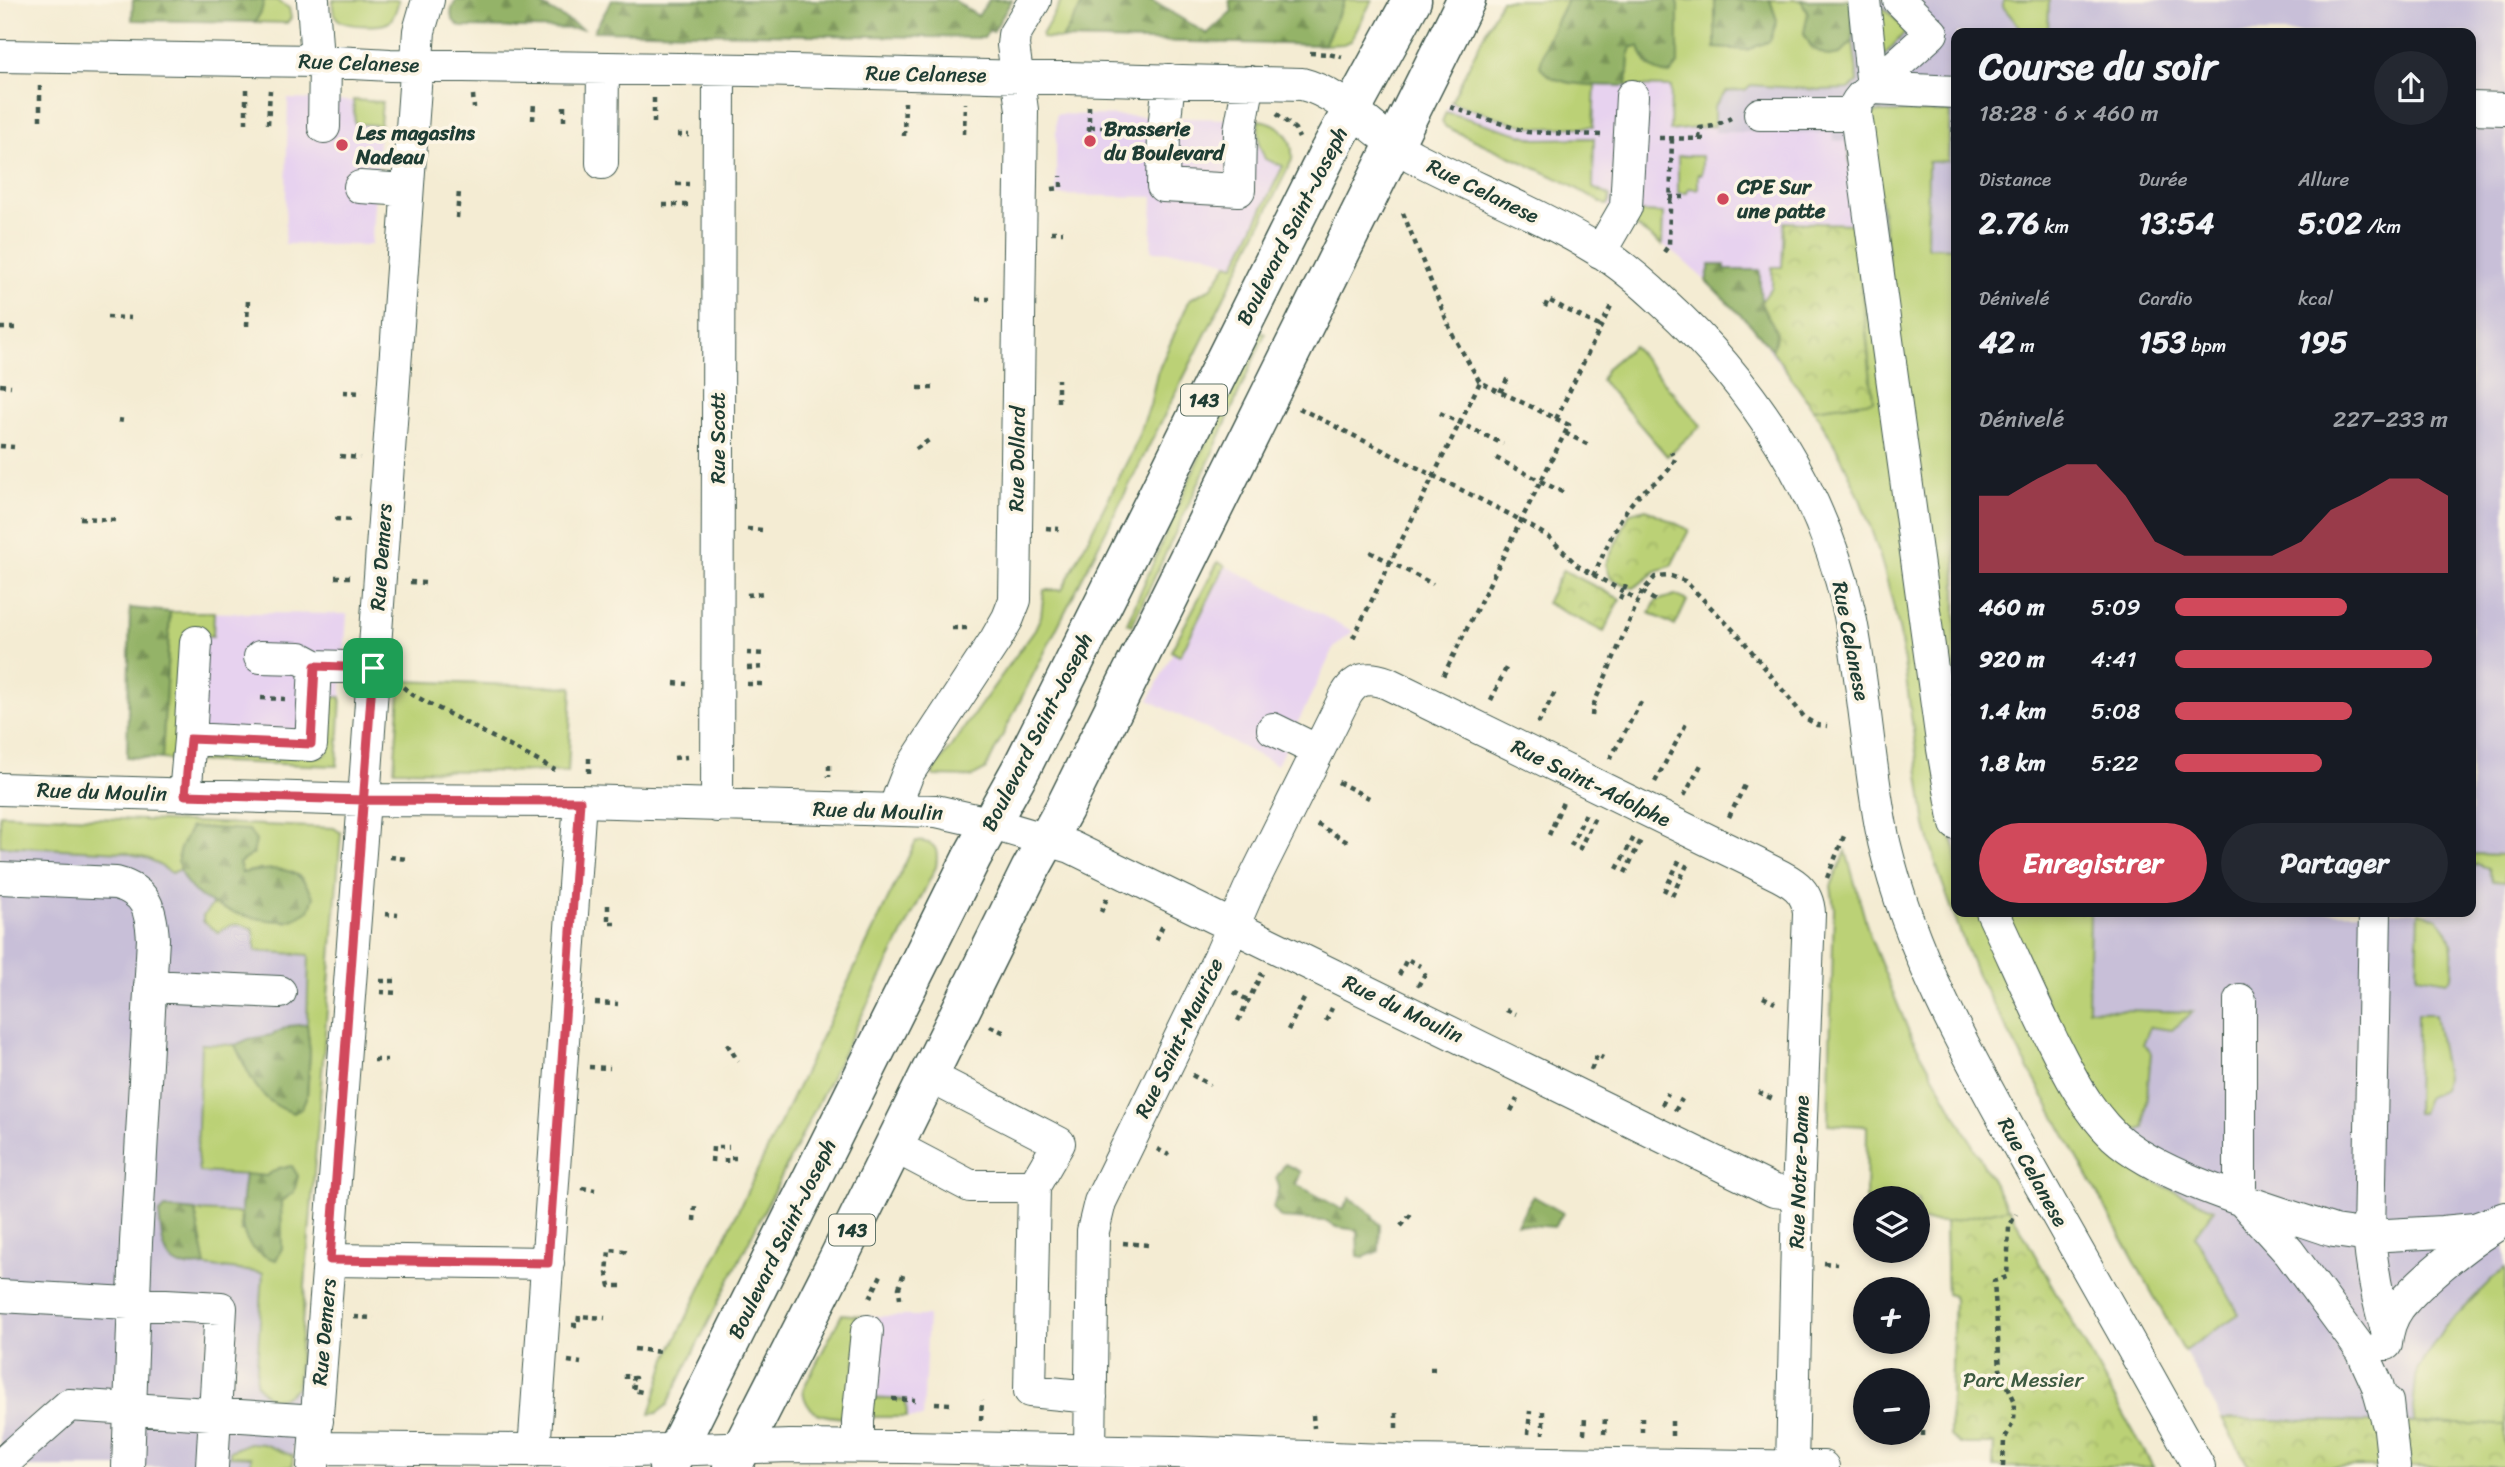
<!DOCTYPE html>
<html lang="fr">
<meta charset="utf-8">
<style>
body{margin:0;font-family:Sriracha,sans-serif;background:#242831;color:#f1f3f6;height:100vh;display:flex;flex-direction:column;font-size:26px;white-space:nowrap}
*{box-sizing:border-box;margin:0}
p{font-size:23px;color:#9ea1a6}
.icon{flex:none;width:38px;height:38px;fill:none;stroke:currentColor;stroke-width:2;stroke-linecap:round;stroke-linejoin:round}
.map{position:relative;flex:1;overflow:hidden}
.sheet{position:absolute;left:1951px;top:28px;width:525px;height:889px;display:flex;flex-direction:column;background:#171b24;border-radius:14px;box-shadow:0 4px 10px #0003}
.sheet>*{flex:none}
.fabs{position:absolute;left:1853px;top:1186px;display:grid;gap:14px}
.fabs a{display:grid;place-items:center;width:77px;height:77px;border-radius:50%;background:#171b24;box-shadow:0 4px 10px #0003;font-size:35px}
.pin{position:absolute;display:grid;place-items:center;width:60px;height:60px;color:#fff;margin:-30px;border-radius:14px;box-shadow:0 4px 10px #0006}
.round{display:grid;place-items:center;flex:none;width:74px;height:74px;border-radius:37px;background:#242831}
.headline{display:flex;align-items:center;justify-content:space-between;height:119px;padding:0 28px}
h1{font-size:38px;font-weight:700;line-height:52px}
.metrics{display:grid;grid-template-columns:repeat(3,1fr);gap:10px;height:119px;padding:7px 28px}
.metrics div{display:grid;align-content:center}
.metrics b{font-size:30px;font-weight:700}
.metrics small{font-size:19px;font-weight:400}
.metrics p{font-size:19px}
.chart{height:196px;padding:14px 28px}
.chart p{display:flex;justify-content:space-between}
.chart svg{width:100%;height:126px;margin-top:7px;fill:#d1495b;opacity:.7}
.button{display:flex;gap:14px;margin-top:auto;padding:14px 28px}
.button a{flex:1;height:80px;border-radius:42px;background:#d1495b;color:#fff;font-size:28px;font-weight:700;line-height:80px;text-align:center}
.button a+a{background:#242831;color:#f1f3f6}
ul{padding:0 28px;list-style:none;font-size:23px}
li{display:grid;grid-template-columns:112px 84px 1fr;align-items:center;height:52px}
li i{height:18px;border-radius:9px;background:#d1495b}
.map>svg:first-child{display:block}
.built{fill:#e7d2ef}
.industrial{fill:#c8bfd8;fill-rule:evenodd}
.green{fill:#bbd176;stroke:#6d8755;stroke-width:2}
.forest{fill:url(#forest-firs);stroke:#5a784e;stroke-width:2}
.park{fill:url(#park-crowns);stroke:#6d8755;stroke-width:2}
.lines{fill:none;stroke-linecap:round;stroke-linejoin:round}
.minor-casing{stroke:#3f574c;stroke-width:34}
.major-casing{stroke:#3f574c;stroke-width:41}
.path{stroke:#3f574c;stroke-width:4.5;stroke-dasharray:5 5;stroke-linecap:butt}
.minor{stroke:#fff;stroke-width:32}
.major{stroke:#fff;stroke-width:38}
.route-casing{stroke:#fff;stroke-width:14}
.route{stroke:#d1495b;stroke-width:9}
.poi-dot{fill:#d1495b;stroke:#fcf5e5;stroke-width:2.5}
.labels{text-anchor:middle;stroke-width:7;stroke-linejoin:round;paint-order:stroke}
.shield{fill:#fcf5e5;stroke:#617469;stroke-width:2}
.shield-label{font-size:19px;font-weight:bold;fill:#1f3d34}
.street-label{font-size:21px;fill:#1f3d34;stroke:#fcf5e5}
.poi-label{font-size:21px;font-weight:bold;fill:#1f3d34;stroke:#fcf5e5;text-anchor:start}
.park-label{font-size:21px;fill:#3e5b41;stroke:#fcf5e5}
</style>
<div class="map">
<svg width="2505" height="1467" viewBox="0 0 2505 1467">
<defs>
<pattern id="forest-firs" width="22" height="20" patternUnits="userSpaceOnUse" patternTransform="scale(1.75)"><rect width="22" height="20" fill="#94b367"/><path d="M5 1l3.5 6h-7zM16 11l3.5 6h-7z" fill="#789356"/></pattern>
<pattern id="park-crowns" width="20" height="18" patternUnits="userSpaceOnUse" patternTransform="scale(1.75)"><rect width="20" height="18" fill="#bbd176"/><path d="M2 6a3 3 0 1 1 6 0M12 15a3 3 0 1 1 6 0" fill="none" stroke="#a0b467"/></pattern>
</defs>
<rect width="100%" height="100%" fill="#fcf5e5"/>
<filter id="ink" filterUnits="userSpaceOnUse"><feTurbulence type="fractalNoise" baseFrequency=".0143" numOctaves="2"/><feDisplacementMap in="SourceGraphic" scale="14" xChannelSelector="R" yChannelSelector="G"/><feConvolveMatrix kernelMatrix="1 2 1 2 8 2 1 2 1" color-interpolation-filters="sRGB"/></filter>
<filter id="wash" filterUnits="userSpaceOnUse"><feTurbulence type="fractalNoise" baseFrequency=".00686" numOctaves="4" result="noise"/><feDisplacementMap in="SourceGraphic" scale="28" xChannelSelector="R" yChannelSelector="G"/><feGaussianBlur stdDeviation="1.57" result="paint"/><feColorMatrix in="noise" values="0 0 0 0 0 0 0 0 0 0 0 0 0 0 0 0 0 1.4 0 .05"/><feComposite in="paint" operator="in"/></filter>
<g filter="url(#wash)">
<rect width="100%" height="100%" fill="#f4ecd3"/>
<path class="built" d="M1501,0H1715L1714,132L1832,133L1833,140L1848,142L1873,401L1813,409L1751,325L1725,298L1676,254L1612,209L1563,181L1446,127L1442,122L1443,117Z
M288,99L382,102L371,245L285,244Z
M1056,114L1262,120L1272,122L1288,135L1291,143L1292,160L1239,268L1205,253L1151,251L1153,197L1056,195Z
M1218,562L1353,631L1334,648L1277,765L1149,700Z
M170,612L347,614L337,766L162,759Z
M861,1316H928L923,1418H849Z"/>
<path class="industrial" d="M1715,0H2505V1425L2222,1419L1977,975L1962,937L1939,874L1926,826L1900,633L1893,601L1869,519L1850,475L1813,409L1873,401L1848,142L1833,140L1832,133L1714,132ZM1956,33H2471V912H1956Z
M0,814L334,828L341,833L292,1467H0Z"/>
<path class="green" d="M263,0H276L289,8L291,18L287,23L255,22L261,12Z
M333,0H399C397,7 395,16 390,21C384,28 348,26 340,21C333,16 332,8 333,0Z
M1062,0H1085L1062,39L1042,38V35Z
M1345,0H1372L1351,41L1343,44L1324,45Z
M1501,0H1567L1546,42L1573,83L1595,85L1593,127L1539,128L1514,123L1451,102Z
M1678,0H1715V48L1777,20L1770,0H1801L1808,13L1804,34L1812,48L1853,41L1858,82L1849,89L1821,90L1751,85L1745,90L1726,91L1714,107V126L1670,131L1671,87L1627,86L1629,56L1632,47L1639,46L1678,64Z
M2003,0H2049L2048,33H2025L2003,7Z
M1876,1L1907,30L1883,57Z
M353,100L382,102L379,137H376L377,125L355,124Z
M1446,112L1536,139L1594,138L1593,188L1610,196L1609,203L1606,205L1563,181L1446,127L1442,122Z
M1879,112H1950L1948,161L1928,162L1927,247L1956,248V780L1870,118L1874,113Z
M1258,120C1281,122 1294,138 1292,160L1239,268L985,770L972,777L934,776L932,773L937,766L1035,629L1041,616L1044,590H1062L1133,450L1150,405L1157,373L1190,299L1211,288L1228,263L1235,265L1283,166L1265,159L1259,144Z
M1848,142L1947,823L1956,851V912H1980L2117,1155L2144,1177L2214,1209L2195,1236L2239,1314L2184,1351L1977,975L1962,937L1939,874L1926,826L1900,633C1882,554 1858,476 1813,409L1873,401Z
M1678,156H1702V174H1698V189L1688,188L1687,193H1678Z
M1642,212L1663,213L1662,245L1633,224L1635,217Z
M1259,331L1265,334L1209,461L1132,625L1127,623L1218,414Z
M1633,346L1701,426L1667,456L1601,380L1607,368Z
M1218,562L1225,566L1180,656L1171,651Z
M170,612H214L213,636L186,635L176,746L170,760L162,759Z
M401,681L572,687L568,772L394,770Z
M329,697H341L337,766L194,761L195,755L322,756L327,753Z
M0,814L334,828L341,833L297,1387C280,1403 267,1404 256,1382L263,1273L206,1266L195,1211L240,1213L241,1231L282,1248L281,1202L294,1192L279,1168L266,1176L199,1172L197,1153L201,1044L235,1045L246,1067L307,1096L310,1052L307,1024L309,955L256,951L253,929C239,923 229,922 218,933L203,921V916L212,905L252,916L287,922L261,869L242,873L239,863L253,854L178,856L181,869L172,873L149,859L124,852L0,846Z
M916,841C936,842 939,848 936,867L667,1405L657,1413L650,1414L667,1358Z
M1846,851L1870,937L1909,1032L2153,1467H1993L1994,1444H1960L1950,1436L1954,1300L1953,1296L1947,1294L1945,1222L1918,1221V1199H1866L1867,1126L1828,1124L1834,908L1831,886Z
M2471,854L2505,855V882L2492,881L2488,868L2477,864L2471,866Z
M2003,912H2090L2088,1009L2193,1012L2172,1030L2150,1027L2143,1044L2151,1053L2144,1128L2138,1130L2124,1125L2106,1105L2081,1070Z
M2419,912C2453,917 2454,950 2452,977L2448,981L2417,976Z
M2417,1014H2435L2446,1078L2442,1089L2427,1098L2421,1113H2416Z
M2505,1269V1467H2418L2413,1408L2417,1370L2445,1327L2493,1278Z
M842,1314L861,1316L849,1418C826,1417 805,1416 803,1389Z
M870,1398L906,1400L907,1417H869Z
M249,1443L263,1444L293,1456L292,1467H251V1457L230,1456V1451Z"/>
<path class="forest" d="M133,0H263L264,1L261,12L255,22L132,20Z
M456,0H533L582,29L461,27C449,20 449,12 456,0Z
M612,0H954L978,16L989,0H1012L993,32L989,30L984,38L594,31Z
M1085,0H1151L1207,34L1232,11L1229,0H1345L1324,45L1062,39Z
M1567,0H1678V64L1670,74C1651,72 1644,64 1639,46L1632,47L1629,56L1627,86C1604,85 1551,89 1540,66L1546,42Z
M1715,0H1770L1777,21L1770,41L1747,50L1715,48Z
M1801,0H1852L1853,41L1840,54L1828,56L1812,48L1804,33L1808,13Z
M1710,265H1725V270H1760C1760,281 1759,294 1762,304C1769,326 1783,325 1772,350L1751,325L1706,281Z
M130,608L170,612L162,759L127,757Z
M191,827L249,830L256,841L253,854L239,863L242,873C261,870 285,864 301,878C306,883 310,891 314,897L309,911C302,915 292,922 285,921C248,921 178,903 178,857C178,848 187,836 191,827Z
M307,1024L310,1052L307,1096L301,1109L294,1113C258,1103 250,1076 235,1045L249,1039L272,1035L289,1026Z
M1285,1164L1301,1172L1296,1184L1343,1210L1350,1198L1367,1210L1380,1225L1379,1251L1364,1257L1358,1256L1357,1230L1336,1227L1325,1221L1281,1218L1273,1208L1279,1186L1276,1178Z
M292,1166L298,1176L294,1192L281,1202L282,1248L276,1260C231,1249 241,1208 245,1174L266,1176L279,1168Z
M1533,1196L1563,1213L1554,1227L1517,1224Z
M165,1208L195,1211L206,1266C198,1266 185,1268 178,1265C161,1259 161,1228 159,1214Z"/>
<path class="park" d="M1784,222L1855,224L1873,401L1813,409L1772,350C1783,325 1768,323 1761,302L1772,287V267H1782Z
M1646,509L1689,530L1671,566L1656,571L1634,588L1611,579L1606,564L1630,513Z
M1563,570L1620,599L1604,632L1546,603Z
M1675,595L1687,601L1675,626L1650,613L1656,601Z
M2009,1208L2153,1467H1993L1994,1444H1960L1950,1436L1954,1300L1953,1296L1947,1294L1945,1222Z
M2222,1419L2505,1425V1467H2249Z"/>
</g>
<g filter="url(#ink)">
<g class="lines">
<g class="minor-casing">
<path id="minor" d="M313,0L317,61
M1864,0L1873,88L1956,92
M1899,0L1932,33L1861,97L1857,102L1856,114L1943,749L1956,824
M0,56L317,61L390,65L750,70L1302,84C1343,94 1377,136 1414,157C1475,189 1540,214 1598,250C1622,265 1644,284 1664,303C1754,385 1823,492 1849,611C1865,687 1868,766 1884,842C1912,959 1971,1061 2029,1165C2086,1266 2143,1366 2199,1467
M1169,80L1164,129L1163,186L1239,190L1240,130L1249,82
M2471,108L2505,109
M1760,114H1856
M324,127L325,62
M602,163L603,68
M360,187L407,190
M1600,252L1626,207L1632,96
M260,657L300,658L315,666
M1273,729L1318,751
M190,739L196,642
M0,789L364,800L580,801L936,811L989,823L1071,847L1774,1191L1798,1194
M185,795L190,739L311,745L315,666L373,668
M717,806L719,69
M898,810L899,796L908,773L996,639L1008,618L1015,600L1022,110L1013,45L1014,35L1035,0
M0,878L116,883C147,891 151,910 153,939L136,1242L128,1467
M1992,912C2012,954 2030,996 2051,1038C2068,1072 2086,1109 2114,1136C2162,1180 2271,1209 2334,1231L2369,1236L2442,1232L2475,1229L2505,1218
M2375,912L2369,1236C2372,1268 2377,1299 2387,1330
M150,986L280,992
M2240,1000V1198L2289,1252L2362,1351L2377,1384L2388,1423
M929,1076L1059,1143L1034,1186L1030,1391L1091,1397
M894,1146L970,1186H1034
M330,1260L548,1263
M0,1296L221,1308L212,1467
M2386,1344C2387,1331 2391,1318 2399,1307C2420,1281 2463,1246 2492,1228
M2387,1402L2394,1467
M858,1446V1421L867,1331
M315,1448L634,1451L790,1446L905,1447L1175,1452L1410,1461L1823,1467
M1090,1450L1093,1231L1100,1202L1221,954L1249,890L1346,695C1356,678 1369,676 1387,683L1755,863C1779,877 1808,882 1809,914L1798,1194L1792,1467
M534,1451L580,801
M0,1466L69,1405L317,1421
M313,1467L364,800L419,31L428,0"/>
</g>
<g class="major-casing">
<path id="major" d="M668,1467L972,857L1022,767L1326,157L1412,0
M732,1467L838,1259L1030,870L1064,809L1466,0"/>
</g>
<path class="path" d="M1310,53L1328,54L1342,57
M246,89V123
M473,95L474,108
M654,98V126
M1089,106V133
M1450,107L1527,132L1601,135
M1277,114L1295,129L1299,138
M40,120V86
M533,120L534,101
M564,121V101
M268,124L270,90
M1090,127H1117L1118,134L1136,133
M964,134L965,103
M677,135H689
M904,136L905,102
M1659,138L1706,139
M1699,139L1700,128L1714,126L1731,118
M1953,162L1954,120
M676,184H689
M1052,189L1061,188V176
M1669,197H1687
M663,205H689
M1403,213L1453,336L1480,382
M457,218L459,191
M1051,232H1063
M1664,252L1669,245L1672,138
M976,299H989
M1545,307L1548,300L1599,326
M107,317L131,318
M247,326L248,299
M0,328H15
M0,385L11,386
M918,388H933
M343,392L363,393
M1500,392L1509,376
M1058,402V379
M1299,408L1513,516L1549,537L1578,566L1638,600
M1440,413L1503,444
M1556,419L1611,306
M118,420L125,421
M1565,433L1589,445
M0,446L14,447
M916,449L932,438
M340,456L360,458
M1496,458L1564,493
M80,518L115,520
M335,519L355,520
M1046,528L1059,529
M747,529L764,530
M1370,552L1433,584
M1593,576C1606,550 1617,519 1636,498C1648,485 1668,477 1675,459L1671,452
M335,577H351
M410,582L426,583
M1642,592L1656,601
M747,595L765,593
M1620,599L1626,585
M952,628H968
M1353,638L1480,382L1569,425L1442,678
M747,653L767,654
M747,668L767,667
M674,683L687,684
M747,684H767
M403,687L413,695L555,770
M261,698L285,699
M1491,700L1507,666
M1592,716L1593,706L1642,592L1655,577L1671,576L1685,581L1741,638L1805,718L1817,725L1827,726
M1538,724L1556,690
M674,758L687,757
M1610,759L1641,702
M829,765V777
M589,773V756
M1338,782L1371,799
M1655,782L1686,724
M1684,796L1702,763
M1729,817L1746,783
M1317,824L1349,843
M1549,835L1563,802
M1571,846L1586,813
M1579,850L1595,817
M390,857L407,859
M1617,869L1634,837
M1625,873L1641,840
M1827,878L1844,836
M1664,892L1680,859
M1672,896L1688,863
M608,905V923H616
M1101,912L1107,898
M385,914L398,915
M1156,940L1163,925
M1399,975L1407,959L1420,966
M380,981H400
M1418,986L1426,972
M380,992L400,993
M1234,992L1251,1002
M1763,997L1775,1003
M595,1003L618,1004
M1506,1010L1516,1014
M1238,1021L1262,973
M1326,1021L1332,1008
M990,1026L1005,1033
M1288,1030L1306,995
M727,1044L738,1061
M374,1060H387
M589,1067L610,1068
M1591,1070L1597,1055L1603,1058
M1192,1075L1210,1085
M1758,1092L1773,1099
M1662,1105L1668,1093
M1511,1111L1517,1099
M1675,1111L1682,1099
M1157,1149L1169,1155
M712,1162L713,1147H729
M726,1163V1158H737V1155
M582,1188L595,1190
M694,1221L695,1205
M1401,1226L1413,1212
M1123,1243L1149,1245
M1824,1263L1837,1264
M621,1286H610L607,1273L609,1250L624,1251L630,1255
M870,1298L881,1275
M900,1299L899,1288L903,1275
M354,1317L374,1318
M572,1325H578L579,1316L605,1318
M634,1349L661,1352
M568,1361L581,1363
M1430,1369H1439
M626,1374V1379L635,1378L633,1390L642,1392
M892,1399L915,1400
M935,1403L951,1404
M1543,1411V1434
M1396,1413V1430
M1313,1415L1314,1428
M1642,1417V1436
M981,1420L982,1400
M1923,1431V1440
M1528,1434L1530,1411
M1584,1434L1585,1417
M1604,1434L1605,1418
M1672,1436V1417
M2003,1467L2004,1440L2014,1421L2015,1402L2000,1369L1994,1281L2007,1277L2009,1227L2016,1214"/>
<use href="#minor" class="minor"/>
<use href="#major" class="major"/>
</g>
</g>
<g class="lines" filter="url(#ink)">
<g class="route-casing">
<path id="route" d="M373,668L330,1260L548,1263L580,801L364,800L185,795L190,739L311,744L315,666L373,668"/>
</g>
<use href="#route" class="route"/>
</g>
<g class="poi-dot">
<circle cx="1090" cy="141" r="7"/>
<circle cx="342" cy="145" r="7"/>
<circle cx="1723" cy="199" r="7"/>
</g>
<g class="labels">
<g class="shield">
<rect x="1181" y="384.5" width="46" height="31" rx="5"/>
<rect x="829" y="1214.5" width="46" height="31" rx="5"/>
</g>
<g class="shield-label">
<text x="1204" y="407">143</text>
<text x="852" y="1237">143</text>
</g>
<g class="street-label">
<text transform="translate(359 63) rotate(2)" y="7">Rue Celanese</text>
<text transform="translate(926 74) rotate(1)" y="7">Rue Celanese</text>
<text transform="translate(1483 191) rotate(26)" y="7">Rue Celanese</text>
<text transform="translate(1292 226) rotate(-63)" y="7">Boulevard Saint-Joseph</text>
<text transform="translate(718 438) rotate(-90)" y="7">Rue Scott</text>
<text transform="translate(1017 459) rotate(-89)" y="7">Rue Dollard</text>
<text transform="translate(381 557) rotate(-86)" y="7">Rue Demers</text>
<text transform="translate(1851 641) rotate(79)" y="7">Rue Celanese</text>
<text transform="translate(1037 732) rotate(-63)" y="7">Boulevard Saint-Joseph</text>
<text transform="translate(1591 783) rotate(26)" y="7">Rue Saint-Adolphe</text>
<text transform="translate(102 792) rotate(2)" y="7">Rue du Moulin</text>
<text transform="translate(878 811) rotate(2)" y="7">Rue du Moulin</text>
<text transform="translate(1403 1009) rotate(26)" y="7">Rue du Moulin</text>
<text transform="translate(1179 1038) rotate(-64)" y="7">Rue Saint-Maurice</text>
<text transform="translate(1799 1172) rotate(-88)" y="7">Rue Notre-Dame</text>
<text transform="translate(2033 1172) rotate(61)" y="7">Rue Celanese</text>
<text transform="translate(782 1239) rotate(-64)" y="7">Boulevard Saint-Joseph</text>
<text transform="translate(324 1332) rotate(-85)" y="7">Rue Demers</text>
</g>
<g class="poi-label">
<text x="1104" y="136">Brasserie<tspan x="1104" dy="24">du Boulevard</tspan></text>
<text x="356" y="140">Les magasins<tspan x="356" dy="24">Nadeau</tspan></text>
<text x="1737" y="194">CPE Sur<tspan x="1737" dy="24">une patte</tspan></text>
</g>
<g class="park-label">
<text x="2023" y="1387">Parc Messier</text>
</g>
</g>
</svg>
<div class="fabs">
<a><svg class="icon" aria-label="layers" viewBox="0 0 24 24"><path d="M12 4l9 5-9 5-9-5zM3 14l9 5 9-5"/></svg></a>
<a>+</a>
<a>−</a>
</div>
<div class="pin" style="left:373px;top:668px;background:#1e9e55"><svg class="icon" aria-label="arrive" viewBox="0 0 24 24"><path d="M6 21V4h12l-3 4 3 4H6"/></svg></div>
<section class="sheet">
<div class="headline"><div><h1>Course du soir</h1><p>18:28 · 6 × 460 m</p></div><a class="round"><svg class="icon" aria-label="share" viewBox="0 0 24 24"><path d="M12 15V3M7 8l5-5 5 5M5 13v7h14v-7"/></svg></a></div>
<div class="metrics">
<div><p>Distance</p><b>2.76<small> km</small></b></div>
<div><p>Durée</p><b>13:54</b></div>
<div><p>Allure</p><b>5:02<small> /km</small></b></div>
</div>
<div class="metrics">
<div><p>Dénivelé</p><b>42<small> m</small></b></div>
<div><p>Cardio</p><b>153<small> bpm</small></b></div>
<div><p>kcal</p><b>195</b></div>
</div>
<div class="chart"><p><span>Dénivelé</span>227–233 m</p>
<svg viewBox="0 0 160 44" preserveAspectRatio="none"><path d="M0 44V17L10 17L20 11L30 6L40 6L50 17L60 33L70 38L80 38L90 38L100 38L110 33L120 22L130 17L140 11L150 11L160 17V44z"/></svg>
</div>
<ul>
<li><b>460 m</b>5:09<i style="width:63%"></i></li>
<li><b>920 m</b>4:41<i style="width:94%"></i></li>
<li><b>1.4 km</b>5:08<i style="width:65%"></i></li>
<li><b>1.8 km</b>5:22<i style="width:54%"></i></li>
</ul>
<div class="button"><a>Enregistrer</a><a>Partager</a></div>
</section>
</div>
